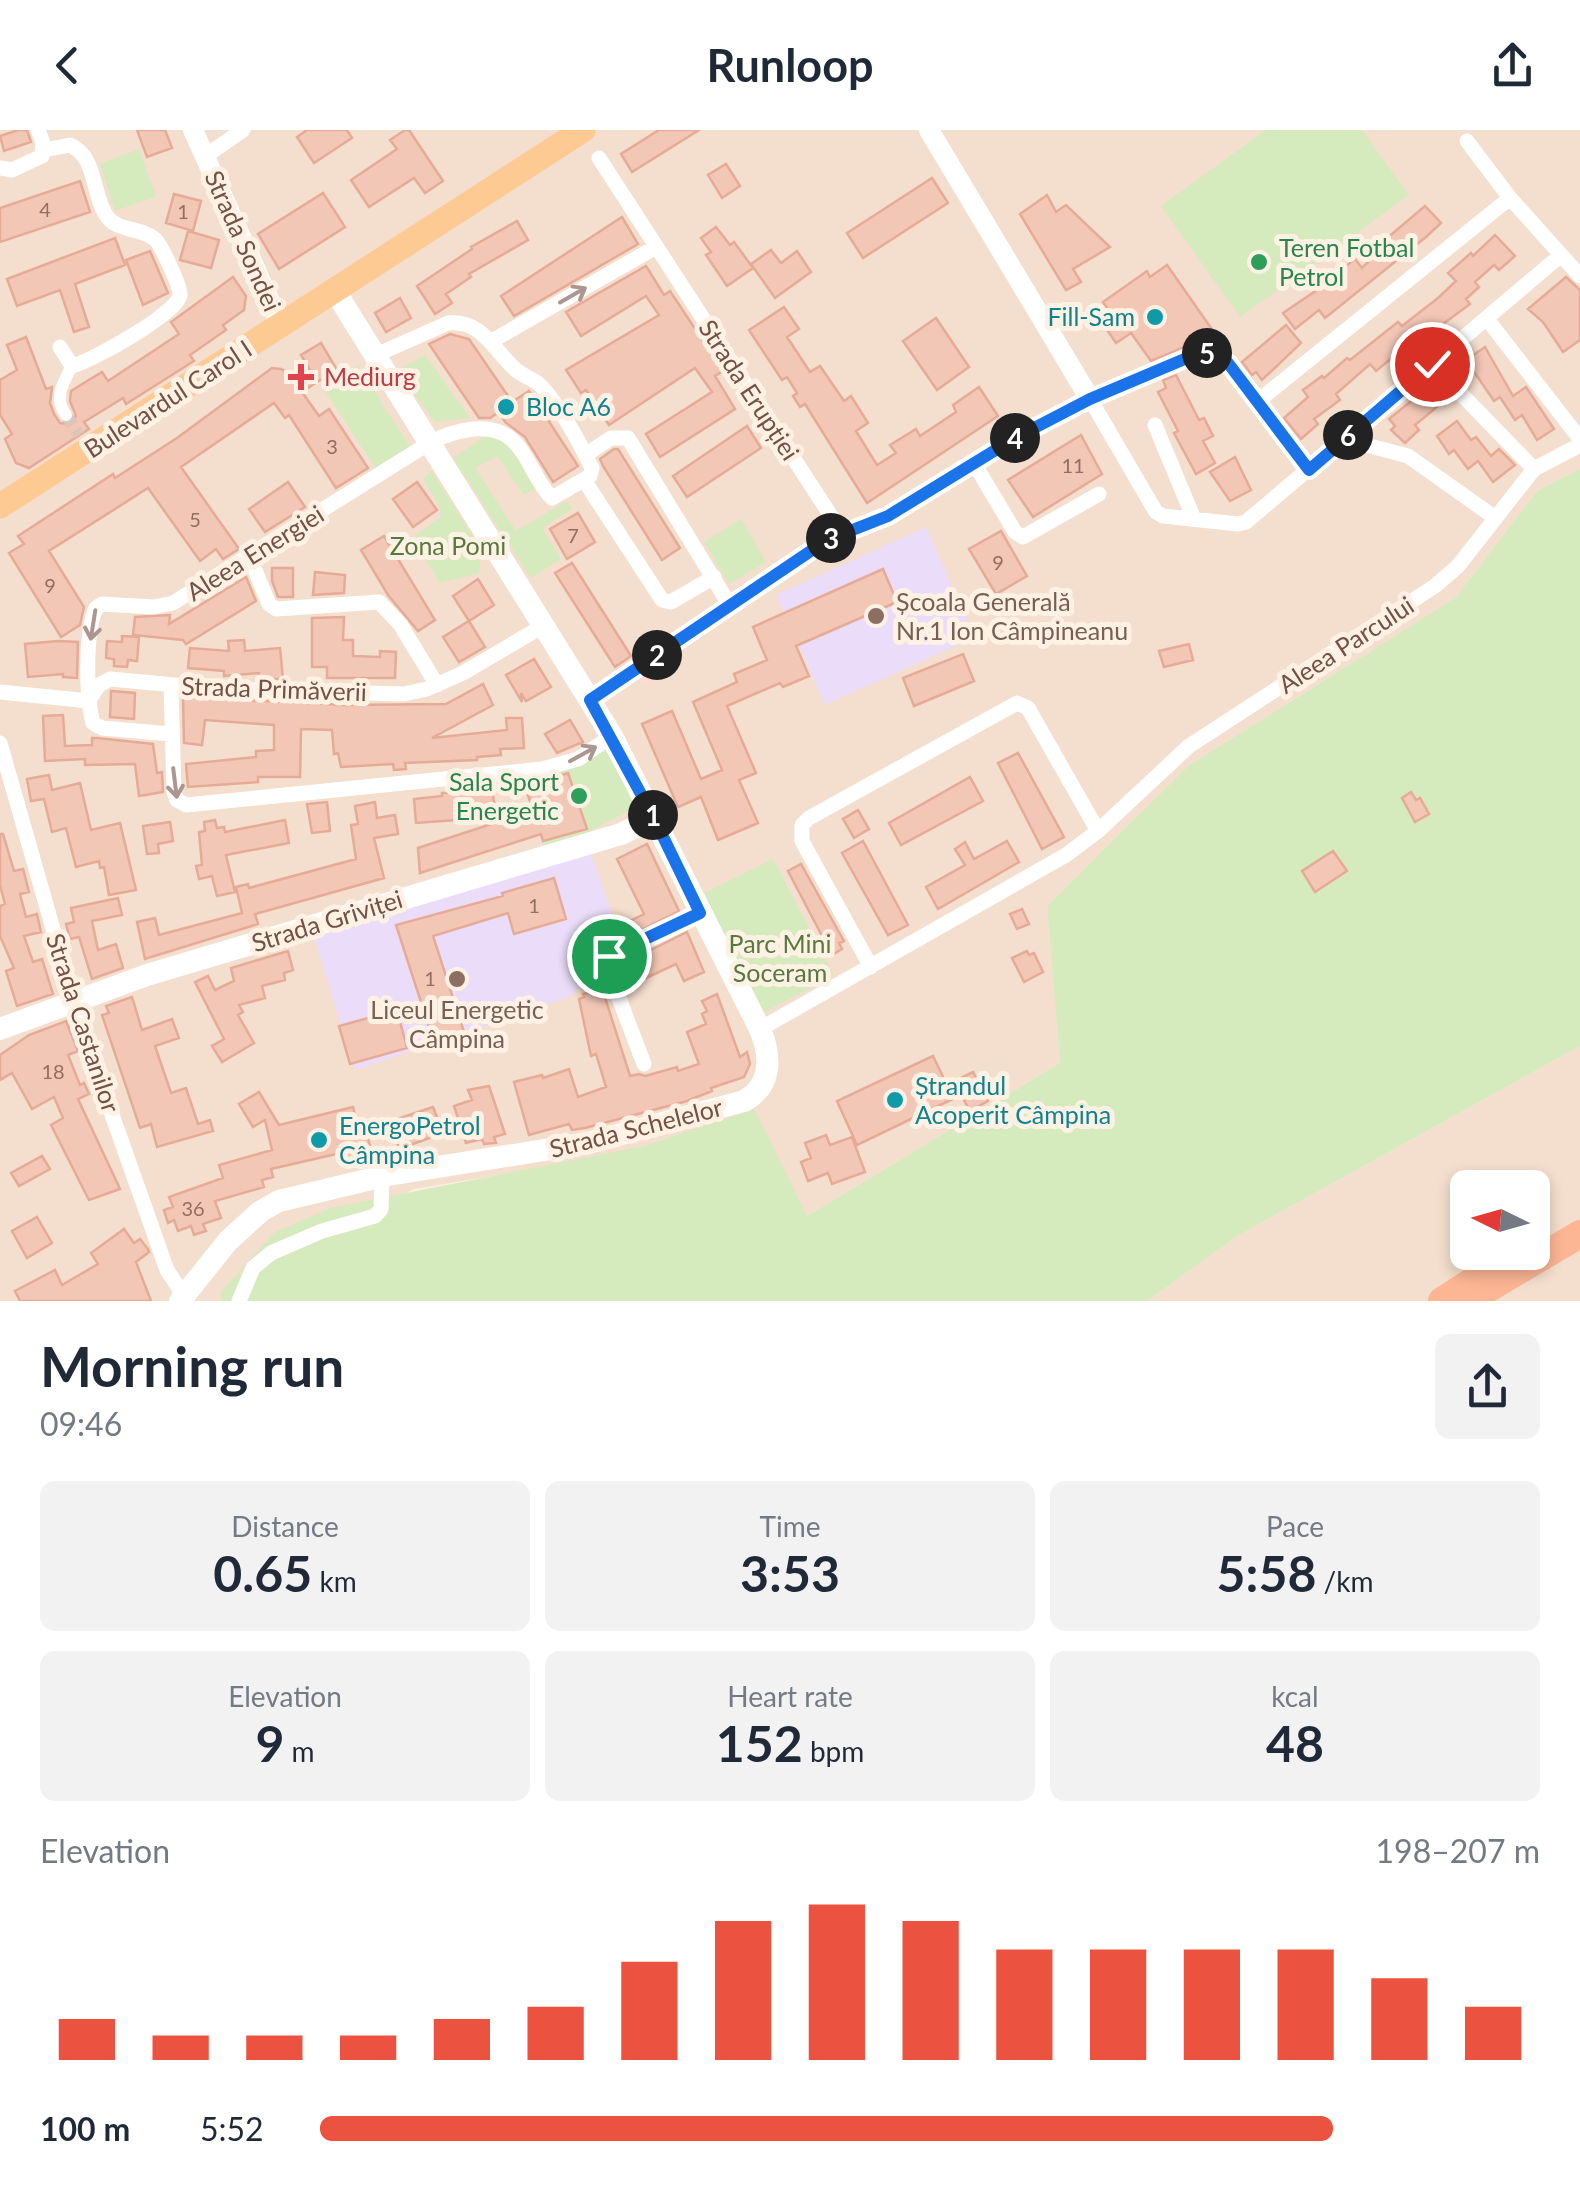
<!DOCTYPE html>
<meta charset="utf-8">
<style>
body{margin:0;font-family:Lato,sans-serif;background:#f2f2f3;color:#1f2937;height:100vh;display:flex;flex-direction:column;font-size:38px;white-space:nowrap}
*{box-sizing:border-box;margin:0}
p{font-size:32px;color:#747a83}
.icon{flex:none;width:55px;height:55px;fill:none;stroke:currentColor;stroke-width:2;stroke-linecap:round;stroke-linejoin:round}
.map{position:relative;height:1171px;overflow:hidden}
.details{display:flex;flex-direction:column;background:#fff;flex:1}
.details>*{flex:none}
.needle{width:65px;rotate:275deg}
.controls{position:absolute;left:1450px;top:1040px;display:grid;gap:20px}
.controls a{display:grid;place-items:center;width:100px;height:100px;border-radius:15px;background:#fff;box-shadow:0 5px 15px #0003;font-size:50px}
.pin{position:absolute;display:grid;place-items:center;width:85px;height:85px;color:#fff;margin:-42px;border:5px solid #fff;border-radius:50%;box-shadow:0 2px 10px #0007}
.km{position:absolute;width:50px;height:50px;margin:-25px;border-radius:50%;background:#222;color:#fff;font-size:28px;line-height:50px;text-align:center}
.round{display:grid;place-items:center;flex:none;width:105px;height:105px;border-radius:15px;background:#f2f2f3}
.summary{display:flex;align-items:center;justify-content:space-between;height:170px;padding:0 40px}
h1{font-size:55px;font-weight:700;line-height:75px}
.figures{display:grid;grid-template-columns:repeat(3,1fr);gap:15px;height:170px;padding:10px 40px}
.figures div{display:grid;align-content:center;border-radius:15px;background:#f2f2f3;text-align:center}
.figures b{font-size:50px;font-weight:700}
.figures small{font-size:28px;font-weight:400}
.figures p{font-size:28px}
.chart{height:280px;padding:20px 40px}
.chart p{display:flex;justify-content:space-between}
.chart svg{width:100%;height:180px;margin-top:10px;stroke:#eb523f;stroke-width:6}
ul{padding:0 40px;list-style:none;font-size:32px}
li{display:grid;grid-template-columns:160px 120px 1fr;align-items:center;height:75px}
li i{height:25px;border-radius:12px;background:#eb523f}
header{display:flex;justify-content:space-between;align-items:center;height:130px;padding:0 40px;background:#fff;font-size:45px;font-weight:700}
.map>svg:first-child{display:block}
.residential{fill:#f4decd;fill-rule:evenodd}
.commercial{fill:#fedad2}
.education{fill:#ebdcf9}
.green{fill:#d5eabd}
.building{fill:#f3c7b6;stroke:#e6ab96;stroke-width:2.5}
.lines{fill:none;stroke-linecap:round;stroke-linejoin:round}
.pedestrian-tunnel{stroke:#dac7b9;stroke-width:12;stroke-dasharray:12 6;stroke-linecap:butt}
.pedestrian{stroke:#fff;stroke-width:12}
.minor{stroke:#fff;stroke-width:15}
.tertiary{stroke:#fff;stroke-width:20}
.secondary{stroke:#fff;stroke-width:22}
.primary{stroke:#feca94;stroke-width:25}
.trunk{stroke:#fcb694;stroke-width:28}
.oneway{stroke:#ab9790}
.route-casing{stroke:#fff;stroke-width:20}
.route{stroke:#1a73e8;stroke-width:12}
.leisure-dot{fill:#2e9e5b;stroke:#fff2e5;stroke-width:4}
.culture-dot{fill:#0f9aa8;stroke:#fff2e5;stroke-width:4}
.health-dot{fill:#e0444e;stroke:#fff2e5;stroke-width:4}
.education-dot{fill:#8d6e63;stroke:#fff2e5;stroke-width:4}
.labels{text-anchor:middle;stroke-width:10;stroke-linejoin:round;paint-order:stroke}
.number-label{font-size:20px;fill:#936e62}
.street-label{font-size:25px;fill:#735146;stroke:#fff2e5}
.leisure-label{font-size:25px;fill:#27864d;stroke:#fff2e5;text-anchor:start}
.culture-label{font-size:25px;fill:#0d838f;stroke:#fff2e5;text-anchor:start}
.health-label{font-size:25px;fill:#be3a42;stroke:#fff2e5;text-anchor:start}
.park-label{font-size:25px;fill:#56793e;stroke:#fff2e5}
.education-label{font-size:25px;fill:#785e54;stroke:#fff2e5;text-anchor:start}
</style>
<header><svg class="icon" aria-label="back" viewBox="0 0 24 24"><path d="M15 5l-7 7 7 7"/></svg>Runloop<svg class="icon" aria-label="share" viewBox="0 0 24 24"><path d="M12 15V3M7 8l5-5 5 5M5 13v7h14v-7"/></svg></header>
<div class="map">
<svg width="1580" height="1171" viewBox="0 0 1580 1171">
<rect width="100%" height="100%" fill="#fdeedf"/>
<path class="residential" d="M0,0H1580V339L1538,360L1455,468L1188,636L1047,776L1060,933L807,1086L753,980L644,1016L571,1033L414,1059L221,1162V1171H0Z
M1580,916V1171H1147L1239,1105ZM1468,1058H1532V1122H1468Z"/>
<path class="commercial" d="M676,517L684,531L644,557L635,543Z"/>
<path class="education" d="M926,397L975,507L825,575L776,465Z
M591,723L614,791L606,829L570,867L355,940L314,807Z"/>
<path class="green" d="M1266,0H1362L1409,65L1240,187L1161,76Z
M139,19L156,66L115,81L100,34Z
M425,225L470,288L435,292L397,241Z
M358,236L410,317L376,339L324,259Z
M486,306L503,308L536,357L524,365L497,326L475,338L516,401L567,371L572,379L542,398L561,429L531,448L453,328Z
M1580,339V916L1239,1105L1147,1171H221V1162L275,1102L331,1078L644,1016L754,979L807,1086L1060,933L1047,776L1188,636L1455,468L1538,360Z
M431,341L481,419L479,443L440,453L412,408L441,387L439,376L423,349Z
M741,389L766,432L729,454L704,412Z
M609,617L632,670L629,681L588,702L545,716L523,649L565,637Z
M773,729L834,846L762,883L704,763Z"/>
<path class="building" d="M18,0H27L31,12L4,21L0,6Z
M137,0H165L172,18L147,27Z
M307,0H347L352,8L314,33L297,7Z
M405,0H409L443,51L425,63L414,48L369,77L351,50L397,19L390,10Z
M659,0H699L632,42L621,24Z
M726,34L740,56L722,68L708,45Z
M932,48L948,73L863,128L847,103Z
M80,51L90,82L0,112V78Z
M323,63L345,97L279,139L258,104Z
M174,64L201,71L193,101L166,93Z
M1047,65L1056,82L1066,75L1110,117L1073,139L1081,152L1066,160L1020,84Z
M1425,76L1441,93L1426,107L1325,188L1319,180L1295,199L1283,183L1339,145L1337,143L1355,129L1362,138L1388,111L1386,109Z
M622,87L638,114L514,186L501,166Z
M517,91L528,110L469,144L471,147L446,164L452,173L435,184L417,156L472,119L471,117Z
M716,97L730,115L734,112L753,138L727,156L706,125L711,122L701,108Z
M188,101L219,110L211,138L180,130Z
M1495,105L1515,126L1499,140L1494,135L1475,152L1479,157L1466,169L1470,174L1424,208L1421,204L1376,241L1370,234L1336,264L1340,270L1314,289L1318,294L1301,309L1284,288L1308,267L1303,260L1322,246L1324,248L1347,228L1350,230L1398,192L1402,196L1438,168L1456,151L1448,143L1471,123L1473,126Z
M115,108L125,135L75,154L89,197L74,202L60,160L17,176L7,149Z
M771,120L781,133L797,121L811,142L775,168L751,134Z
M150,121L168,163L143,175L126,130Z
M1167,135L1211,198L1185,217L1151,231L1131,203L1116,213L1101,191L1111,184L1103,172L1147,141L1150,147Z
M646,136L664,165L670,161L723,241L715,246L735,279L660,327L646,304L712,262L695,238L609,295L586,260L581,263L566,240L659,185L646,166L581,206L566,182Z
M233,147L246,166L244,180L223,195L226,200L190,225L194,231L126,274L123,268L84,292L89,299L29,338L16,333L5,309L12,304L0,285V250L17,240L7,215L26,207L46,259L52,257L50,273L54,284L60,293L70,294L76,286L70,271L71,261L102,242L108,251L179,204L171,192Z
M1566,147L1580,160V210L1563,222L1543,192L1528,179Z
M400,168L411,188L386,202L375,183Z
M784,177L799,199L787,207L810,242L820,236L844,271L851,266L868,293L856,301L877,335L896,323L890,315L916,299L920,306L956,282L953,275L979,257L998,286L867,373L805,274L800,277L793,266L797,263L787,247L782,250L749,200Z
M936,188L969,237L937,260L903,211Z
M1286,195L1301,213L1262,250L1256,242L1252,245L1242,232Z
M450,204L469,209L512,272L529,261L578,336L553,352L525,307L505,292L499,282L490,288H479L429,214Z
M321,213L337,240L317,252L301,225Z
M1485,217L1513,266L1526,257L1554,299L1537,310L1522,285L1515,290L1500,267L1494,271L1466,230Z
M272,238L281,239L314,254L302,262L319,286L329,279L368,338L336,358L289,285L285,288L274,273L181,337L239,419L223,429L216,419L200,431L148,358L49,421L84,477L80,495L61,507L9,423L24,414L18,406L113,344L115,348L177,308Z
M1176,245L1199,290L1204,288L1213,306L1203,311L1215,333L1196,344L1174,303L1178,301L1158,262L1166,258L1163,250Z
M1431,255L1444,271L1415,295L1419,300L1405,313L1391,300L1395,296L1389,289Z
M1457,291L1471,310L1476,307L1491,326L1499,319L1515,335L1493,352L1478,331L1468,339L1454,320L1449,324L1437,306Z
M747,296L761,318L687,367L673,346Z
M1081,305L1102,344L1033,387L1008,350Z
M614,319H618L680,418L662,430L603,336L600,329Z
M1235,327L1251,360L1230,371L1210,342Z
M288,352L305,377L265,402L249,379Z
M417,352L437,380L413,397L393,369Z
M578,383L595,412L567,429L550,399Z
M1001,401L1027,446L996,464L969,419Z
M384,406L435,490L418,501L388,465L361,420Z
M572,433L631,526L615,537L555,443Z
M272,438H293V467H278L272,451Z
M883,439L897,472L796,516L809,546L783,557L780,553L727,576L756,643L739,650L758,693L718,710L701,667L678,677L642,594L672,581L701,649L722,640L693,572L737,552L734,544L767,530L753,497Z
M315,442L345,445L344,463L313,465Z
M246,447L256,471L186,514L183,510L133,505L135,487L170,485L169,494Z
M478,449L494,475L469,491L453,466Z
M344,487L343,510H353V526L380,527V521L396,522L395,548H327V537H312V488Z
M469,491L485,517L459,532L443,507Z
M122,506L139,507L137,531L128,530L127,537L114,536V529L106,528L107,511L122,512Z
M244,510L245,521L280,518L283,549H260L259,543L224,546V541L188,538L190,518L229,521L228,511Z
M58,511L78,512L77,548L63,547V544L28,547L25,514Z
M1189,514L1193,530L1164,537L1159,521Z
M963,524L974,551L914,576L903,548Z
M534,529L551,557L526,571L521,563L522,572L506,545Z
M483,554L493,575L432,608L507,600L506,588H522L524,618L500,619L501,625L477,627V630L405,633L406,639L394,640L393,634L341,637L338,623L334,624L332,600L301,599L300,647H258V652L188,657L186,634L256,627V621L274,620V595L205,590L202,615L184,613L183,567L346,575L446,574Z
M111,561L135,563L134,589L110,587Z
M63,585L65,616L92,615V608H97L153,614L157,643L162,642L163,662L139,666L135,634L85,635V629L45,631L43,586Z
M570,590L583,612L557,623L545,604Z
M1018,623L1064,707L1042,719L998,633Z
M568,643L587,699L543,711L541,704L420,743L418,718L504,690L503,686L532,677L525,656Z
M49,645L52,660L80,653L91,700L120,693L136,760L109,765L104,737L100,738L99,731L76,737L66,698L52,702L44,669L31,671L27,649Z
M970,647L983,671L901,715L889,693Z
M492,661L497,687L416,693L414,669L442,666V663Z
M1411,662L1416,670L1420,668L1429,684L1415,692L1402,668Z
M327,672L330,701L312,703L307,674Z
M375,672L377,688L395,685L398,704L374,708L384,748L255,784L258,794L145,829L137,792L155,788L159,805L242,783L236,757L248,754L249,758L356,729L351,695L358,694L355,676Z
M858,680L869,699L854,708L843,689Z
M215,690L217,698L224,697L225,702L285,690L289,713L226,725L235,762L217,766L212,746L199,749L196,736L202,735L199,702L205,701L204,692Z
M170,692L173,711L158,714L159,723L147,724L143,696Z
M0,704H3L14,741L23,739L29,762L20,764L26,787L37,784L41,802L24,806L33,832L42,829L53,864L17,876L6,841L14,838L0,806V776L5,774L0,755Z
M863,711L908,795L888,805L842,723Z
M1007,711L1019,732L938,779L926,757L965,735L955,719L965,712L974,729Z
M647,714L679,781L633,804L628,792L644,784L617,729Z
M1333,721L1347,741L1315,762L1302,741Z
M801,734L844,811L839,813L842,819L832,825L788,741Z
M554,748L566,789L514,804L508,783L433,806L464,902L434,912L396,795L503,766L502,763Z
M118,768L122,785L92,791L98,820L116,814L123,838L92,849L79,807L70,809L66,794L74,792L71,778Z
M1022,779L1029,794L1017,799L1010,784Z
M687,802L704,842L684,851L676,834L627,857L619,836Z
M288,821L293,840L284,843L285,850L262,856L265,868L239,875L243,882L238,885L254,913L222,932L212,916L224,909L195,852L208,846L215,860L234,851L231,838Z
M1027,821L1029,825L1034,823L1043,842L1024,852L1012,828Z
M602,858L630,946L639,944L645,946L677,937L678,941L699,934L687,902L706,894L702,884L707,881L702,871L717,864L740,927L747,922L750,934L744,947L711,958L712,961L687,971L585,998L572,1000L569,994L529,1005L514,952L542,945L543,948L569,939L578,967L606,957L596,924L591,926L579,869L584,867L583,864Z
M132,867L142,900L172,889L179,908L155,916L171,963L186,958L198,994L210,990L213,1001L157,1017L151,994L140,998L102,885L109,883L106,876Z
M397,880L407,918L350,934L339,896Z
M66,891L78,921L68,925L80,955L84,953L89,964L78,969L120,1059L89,1070L51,995L63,988L54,967L32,979L12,943L0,950V925L29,905Z
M933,926L947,955L973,942L988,971L970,981L961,965L857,1015L837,971Z
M489,956L505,1004L494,1007L496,1013L484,1014L482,1009L466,1013L454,976L472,970L468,960Z
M259,962L279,995L353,977L359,1001L366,999L372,1025L347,1031L345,1022L271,1039L273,1047L262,1050L264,1057L215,1071L221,1088L203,1094L206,1101L194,1105L191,1096L178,1101L174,1090L168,1093L164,1080L173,1077L169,1067L223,1048L219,1035L272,1020L265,990L253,997L239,974Z
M433,977L443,1003L399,1019L391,991Z
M826,1005L830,1015L852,1007L865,1042L832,1054L828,1043L808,1051L801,1032L811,1028L805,1013Z
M42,1026L50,1039L19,1056L11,1043Z
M37,1087L52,1113L27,1128L12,1101Z
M124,1099L134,1113L140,1109L148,1119L149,1122L136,1132L151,1171H20L15,1161L55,1140L62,1155L98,1134L91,1123Z"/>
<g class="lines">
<path class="pedestrian-tunnel" d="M66,285L79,305"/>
<path class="pedestrian" d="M66,285C53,268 63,253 72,236"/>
<path class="minor" d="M1467,11L1510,68L1580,146
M44,20L70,15C98,27 91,66 108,88C120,102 142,97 156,110C161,116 182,158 180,166C174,185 92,231 72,236L60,217
M204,27L243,0
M599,28L842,403
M0,38L12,40L42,26L43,13L38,0
M1487,189L1580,309
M490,212L656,117
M1432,234L1534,339
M1258,271L1510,68
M1155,295L1194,389
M1343,309L1408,326L1494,387
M585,325L611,308H628L729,474
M974,333L1015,402L1023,407L1099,364
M1309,340L1228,233L1211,223L1187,228L1090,269L1156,382L1163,386L1238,394L1246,392L1561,125
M584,350L662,470L671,472L714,447
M250,428L269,474L276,479L379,472L400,494L437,555
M171,555L174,662L177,670L186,675L542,639L578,629L612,606
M0,562L89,571
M89,570L99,555L110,549L218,559L404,564L427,559L463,543L543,496
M171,604L102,598L93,593C86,568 85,501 96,478L102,474L154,477L173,473L431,312C453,301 488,291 510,308C528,322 535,352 552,368L590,346L592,338C579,311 562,280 542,257C535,249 524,247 516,240C494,221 482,189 448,193L376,225
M0,613L81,897L167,1140L184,1166
M871,837L802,711V695L809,688L1017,573L1028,578L1098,701
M760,899L1066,725L1098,701L1189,616L1435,456L1458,436L1534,339L1580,315
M644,934L605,831L700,783
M239,1171L253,1138L271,1123L322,1101L375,1086L381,1079L382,1046"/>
<path class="tertiary" d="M193,0L281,196
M590,570L827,410L888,386L1015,308L1090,269L929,0"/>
<path class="secondary" d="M0,899L147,845L621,704L654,688
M180,1171L228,1111L261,1081L279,1071L388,1045L588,1013L744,971C773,955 771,926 760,899L612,606L335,161"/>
<path class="primary" d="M0,376L583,0"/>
<path class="trunk" d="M1442,1171L1479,1147
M1467,1171L1580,1104"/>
</g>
<defs><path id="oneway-shaft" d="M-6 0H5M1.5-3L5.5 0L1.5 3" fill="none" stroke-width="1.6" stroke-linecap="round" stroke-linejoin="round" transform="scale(2.5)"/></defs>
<g class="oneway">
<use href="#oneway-shaft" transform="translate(573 165) rotate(-30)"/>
<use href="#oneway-shaft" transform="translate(93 495) rotate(99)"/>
<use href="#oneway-shaft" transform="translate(583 624) rotate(-29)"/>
<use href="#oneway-shaft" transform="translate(175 653) rotate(83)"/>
</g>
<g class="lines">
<g class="route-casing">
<path id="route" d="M609,826L700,783L654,688L590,570L827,410L888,386L1015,308L1090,269L1187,228L1211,223L1228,233L1309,340L1432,234"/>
</g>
<use href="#route" class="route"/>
</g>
<g class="leisure-dot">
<circle cx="1259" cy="132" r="10"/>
<circle cx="579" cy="666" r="10"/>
</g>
<g class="culture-dot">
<circle cx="1155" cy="187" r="10"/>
<circle cx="506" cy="277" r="10"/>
<circle cx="895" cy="970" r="10"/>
<circle cx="319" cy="1010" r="10"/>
</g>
<path class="health-dot" d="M296 232h10v10h10v10h-10v10h-10v-10h-10v-10h10z"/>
<g class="education-dot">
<circle cx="876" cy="486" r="10"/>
<circle cx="457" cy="849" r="10"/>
</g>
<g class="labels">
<g class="number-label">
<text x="45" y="87">4</text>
<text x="183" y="89">1</text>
<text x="332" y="324">3</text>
<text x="1073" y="343">11</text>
<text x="195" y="397">5</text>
<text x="573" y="413">7</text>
<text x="998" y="440">9</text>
<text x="50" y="463">9</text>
<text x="534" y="783">1</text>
<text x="430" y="856">1</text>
<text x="53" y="949">18</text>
<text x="193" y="1086">36</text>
</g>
<g class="street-label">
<text transform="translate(243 111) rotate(66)" y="9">Strada Sondei</text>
<text transform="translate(749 260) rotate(57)" y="9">Strada Erupției</text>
<text transform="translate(168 269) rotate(-33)" y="9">Bulevardul Carol I</text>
<text transform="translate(255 423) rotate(-32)" y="9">Aleea Energiei</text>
<text transform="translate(1346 515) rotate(-33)" y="9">Aleea Parcului</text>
<text transform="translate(274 559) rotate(2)" y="9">Strada Primăverii</text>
<text transform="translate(327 791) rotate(-17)" y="9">Strada Griviței</text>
<text transform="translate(83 893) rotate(72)" y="9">Strada Castanilor</text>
<text transform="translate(636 998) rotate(-14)" y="9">Strada Schelelor</text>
</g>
<g class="leisure-label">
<text x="1279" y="127">Teren Fotbal<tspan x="1279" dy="29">Petrol</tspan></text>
<text x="559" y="661" text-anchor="end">Sala Sport<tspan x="559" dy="29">Energetic</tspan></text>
</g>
<g class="culture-label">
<text x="1135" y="196" text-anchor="end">Fill-Sam</text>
<text x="526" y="286">Bloc A6</text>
<text x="915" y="965">Ștrandul<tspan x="915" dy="29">Acoperit Câmpina</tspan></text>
<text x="339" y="1005">EnergoPetrol<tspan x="339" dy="29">Câmpina</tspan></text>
</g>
<g class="health-label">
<text x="324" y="256">Mediurg</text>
</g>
<g class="park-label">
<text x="448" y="425">Zona Pomi</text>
<text x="780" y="823">Parc Mini<tspan x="780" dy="29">Soceram</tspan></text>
</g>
<g class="education-label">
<text x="896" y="481">Școala Generală<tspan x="896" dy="29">Nr.1 Ion Câmpineanu</tspan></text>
<text x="457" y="889" text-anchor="middle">Liceul Energetic<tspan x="457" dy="29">Câmpina</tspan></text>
</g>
</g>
</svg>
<div class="controls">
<a><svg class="needle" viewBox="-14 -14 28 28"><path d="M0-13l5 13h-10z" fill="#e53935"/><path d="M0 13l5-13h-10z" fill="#747a83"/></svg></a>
</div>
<div class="pin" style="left:609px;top:826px;background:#1e9e55"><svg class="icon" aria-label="arrive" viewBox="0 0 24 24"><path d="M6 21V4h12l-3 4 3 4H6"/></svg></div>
<div class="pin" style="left:1432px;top:234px;background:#d93025"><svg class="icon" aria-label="check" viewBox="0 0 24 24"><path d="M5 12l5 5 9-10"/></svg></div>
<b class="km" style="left:653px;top:685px">1</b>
<b class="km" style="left:657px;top:525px">2</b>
<b class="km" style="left:831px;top:408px">3</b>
<b class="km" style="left:1015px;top:308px">4</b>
<b class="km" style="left:1207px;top:223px">5</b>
<b class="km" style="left:1348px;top:305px">6</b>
</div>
<section class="details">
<div class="summary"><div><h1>Morning run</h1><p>09:46</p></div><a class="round"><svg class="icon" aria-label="share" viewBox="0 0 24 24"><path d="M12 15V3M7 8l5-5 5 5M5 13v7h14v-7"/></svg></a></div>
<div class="figures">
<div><p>Distance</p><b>0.65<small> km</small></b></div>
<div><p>Time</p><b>3:53</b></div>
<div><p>Pace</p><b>5:58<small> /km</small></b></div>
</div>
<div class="figures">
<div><p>Elevation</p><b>9<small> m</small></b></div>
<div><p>Heart rate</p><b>152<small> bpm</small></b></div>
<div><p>kcal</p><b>48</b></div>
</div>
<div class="chart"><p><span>Elevation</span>198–207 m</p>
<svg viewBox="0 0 160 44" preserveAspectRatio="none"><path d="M5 44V34M15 44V38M25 44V38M35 44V38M45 44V34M55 44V31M65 44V20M75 44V10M85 44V6M95 44V10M105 44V17M115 44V17M125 44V17M135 44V17M145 44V24M155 44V31"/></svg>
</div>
<ul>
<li><b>100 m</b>5:52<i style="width:83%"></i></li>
</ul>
</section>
